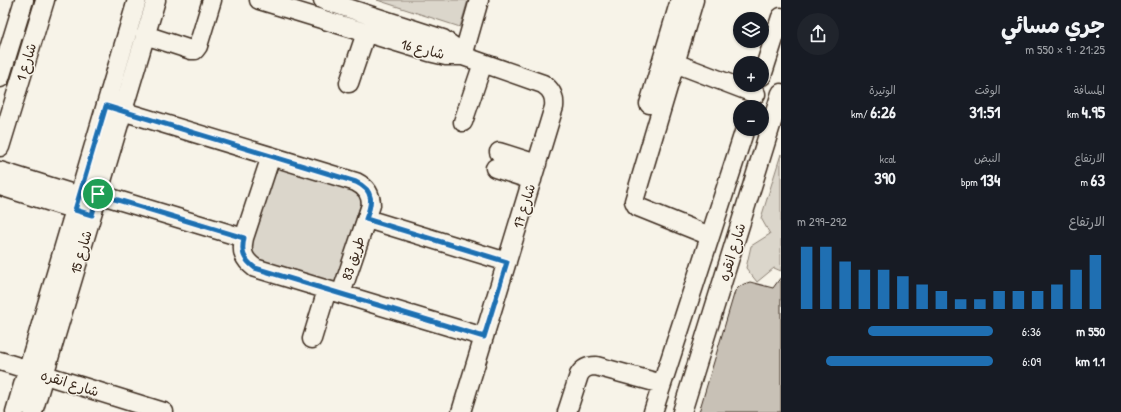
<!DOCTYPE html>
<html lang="ar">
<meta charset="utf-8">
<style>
body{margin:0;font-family:"Patrick Hand","Playpen Sans Arabic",sans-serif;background:#20242c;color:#f1f3f6;direction:rtl;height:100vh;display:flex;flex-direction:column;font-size:15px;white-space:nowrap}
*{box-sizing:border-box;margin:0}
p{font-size:13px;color:#9ea1a6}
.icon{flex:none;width:22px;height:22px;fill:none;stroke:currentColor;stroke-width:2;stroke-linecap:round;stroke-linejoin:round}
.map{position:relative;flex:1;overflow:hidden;direction:ltr}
.panel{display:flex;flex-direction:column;background:#171b24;width:340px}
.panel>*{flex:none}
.fabs{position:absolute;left:733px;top:12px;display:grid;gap:8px}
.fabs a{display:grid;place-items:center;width:36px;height:36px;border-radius:50%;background:#171b24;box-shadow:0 1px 3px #0004;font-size:20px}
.pin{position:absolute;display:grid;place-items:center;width:34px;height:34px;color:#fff;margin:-17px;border:2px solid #fff;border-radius:50%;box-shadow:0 1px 4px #0007}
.round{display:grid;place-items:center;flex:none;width:42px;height:42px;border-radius:21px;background:#20242c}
.overview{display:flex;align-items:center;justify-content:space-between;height:68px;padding:0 16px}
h1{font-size:22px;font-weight:700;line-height:30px}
.stats{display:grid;grid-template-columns:repeat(3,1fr);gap:6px;height:68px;padding:4px 16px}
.stats div{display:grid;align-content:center}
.stats b{font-size:17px;font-weight:700}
.stats small{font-size:11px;font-weight:400}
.stats p{font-size:11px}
.chart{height:112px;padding:8px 16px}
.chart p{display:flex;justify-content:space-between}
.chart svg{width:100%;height:72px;margin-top:4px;stroke:#1f6fb2;stroke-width:6}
ul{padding:0 16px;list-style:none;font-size:13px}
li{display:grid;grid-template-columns:64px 48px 1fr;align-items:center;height:30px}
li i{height:10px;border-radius:5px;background:#1f6fb2}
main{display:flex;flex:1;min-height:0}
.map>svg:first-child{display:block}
.green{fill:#dbd6cb;stroke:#8b8074}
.building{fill:#c8c1b6;stroke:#3b2a1e}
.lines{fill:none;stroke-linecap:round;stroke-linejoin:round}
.minor-casing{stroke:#3b2a1e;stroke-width:21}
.minor{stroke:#f7f3e8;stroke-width:18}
.route-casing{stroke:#fff;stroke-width:8}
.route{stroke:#1f6fb2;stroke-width:5}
.labels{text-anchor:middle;stroke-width:3;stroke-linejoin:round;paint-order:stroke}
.street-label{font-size:14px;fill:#3b2a1e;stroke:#f7f3e8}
</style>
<main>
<section class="panel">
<div class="overview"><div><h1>جري مسائي</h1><p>21:25 · 9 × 550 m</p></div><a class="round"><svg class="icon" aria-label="share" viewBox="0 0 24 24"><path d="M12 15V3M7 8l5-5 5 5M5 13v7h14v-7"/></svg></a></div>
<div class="stats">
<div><p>المسافة</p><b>4.95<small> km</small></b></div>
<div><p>الوقت</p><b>31:51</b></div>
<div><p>الوتيرة</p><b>6:26<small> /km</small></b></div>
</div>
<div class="stats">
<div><p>الارتفاع</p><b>63<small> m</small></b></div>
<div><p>النبض</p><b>134<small> bpm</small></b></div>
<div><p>kcal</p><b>390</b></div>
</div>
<div class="chart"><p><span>الارتفاع</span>292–299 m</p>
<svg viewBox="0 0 160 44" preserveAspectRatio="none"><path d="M5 44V6M15 44V6M25 44V15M35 44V20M45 44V20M55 44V24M65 44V29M75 44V33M85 44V38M95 44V38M105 44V33M115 44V33M125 44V33M135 44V29M145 44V20M155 44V11"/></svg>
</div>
<ul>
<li><b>550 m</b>6:36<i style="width:64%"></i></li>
<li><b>1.1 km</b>6:09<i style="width:85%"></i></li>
</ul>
</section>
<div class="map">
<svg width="781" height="412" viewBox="0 0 781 412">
<rect width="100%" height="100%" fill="#f7f3e8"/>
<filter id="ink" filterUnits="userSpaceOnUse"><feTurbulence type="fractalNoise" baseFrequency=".025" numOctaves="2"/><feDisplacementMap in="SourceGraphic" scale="8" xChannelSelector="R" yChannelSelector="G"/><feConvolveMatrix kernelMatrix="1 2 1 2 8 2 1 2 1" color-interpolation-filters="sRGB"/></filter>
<g filter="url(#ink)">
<path class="green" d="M377,0H468L460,27Z
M781,154V271L774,268L757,282L746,268L751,246L770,234L761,218Z
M277,161L364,193L336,284L247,256Z"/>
<path class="building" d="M781,277V412H699L735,291L739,287L744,284L750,282L773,288Z"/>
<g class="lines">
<g class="minor-casing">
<path id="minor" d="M259,0L429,52L446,56H463L543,84C552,90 555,97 554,107L461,412
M323,0L443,39L457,49L463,56
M694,0L634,201L636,205L638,207L710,236
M145,35L191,50H195L198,46L212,0
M463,56L479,0
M675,63L756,94
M762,76L781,17
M0,78L24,0
M349,83L366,33
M649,104L680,0
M112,108L356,182C366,187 371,194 371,205L341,294
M463,122L483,63
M0,147L45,0
M499,152L537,164
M271,156L244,238C241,252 243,259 255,268L484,337
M495,168L532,180
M0,171L90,199
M0,186L85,213
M98,194L244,238
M367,219L507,262
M312,339L327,290
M0,361L164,412
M15,412L137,0
M33,412L156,0
M567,412L579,375C583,368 588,366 596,366L662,384
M653,412L745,129
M682,412L781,93"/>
</g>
<use href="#minor" class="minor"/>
</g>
</g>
<g class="lines" filter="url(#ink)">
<g class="route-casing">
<path id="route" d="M106,106L356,182C375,191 372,203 366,219L507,262L484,337L255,268C243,259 241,252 244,238L98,194L92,215L75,210Z"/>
</g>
<use href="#route" class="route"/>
</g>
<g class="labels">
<g class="street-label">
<text transform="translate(423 49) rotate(14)" y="5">شارع 16</text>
<text transform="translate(26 62) rotate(-73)" y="5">شارع 1</text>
<text transform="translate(524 206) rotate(-73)" y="5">شارع 17</text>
<text transform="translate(81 252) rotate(-74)" y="5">شارع 15</text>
<text transform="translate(732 252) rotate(-73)" y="5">شارع انقره</text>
<text transform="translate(353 258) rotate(-72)" y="5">طريق 83</text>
<text transform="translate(70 383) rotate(17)" y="5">شارع انقره</text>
</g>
</g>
</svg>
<div class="fabs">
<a><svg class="icon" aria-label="layers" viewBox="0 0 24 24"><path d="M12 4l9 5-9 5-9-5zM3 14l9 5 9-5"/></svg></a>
<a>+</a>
<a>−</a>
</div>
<div class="pin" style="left:98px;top:194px;background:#1e9e55"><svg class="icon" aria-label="arrive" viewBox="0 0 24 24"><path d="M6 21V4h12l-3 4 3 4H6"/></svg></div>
</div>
</main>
